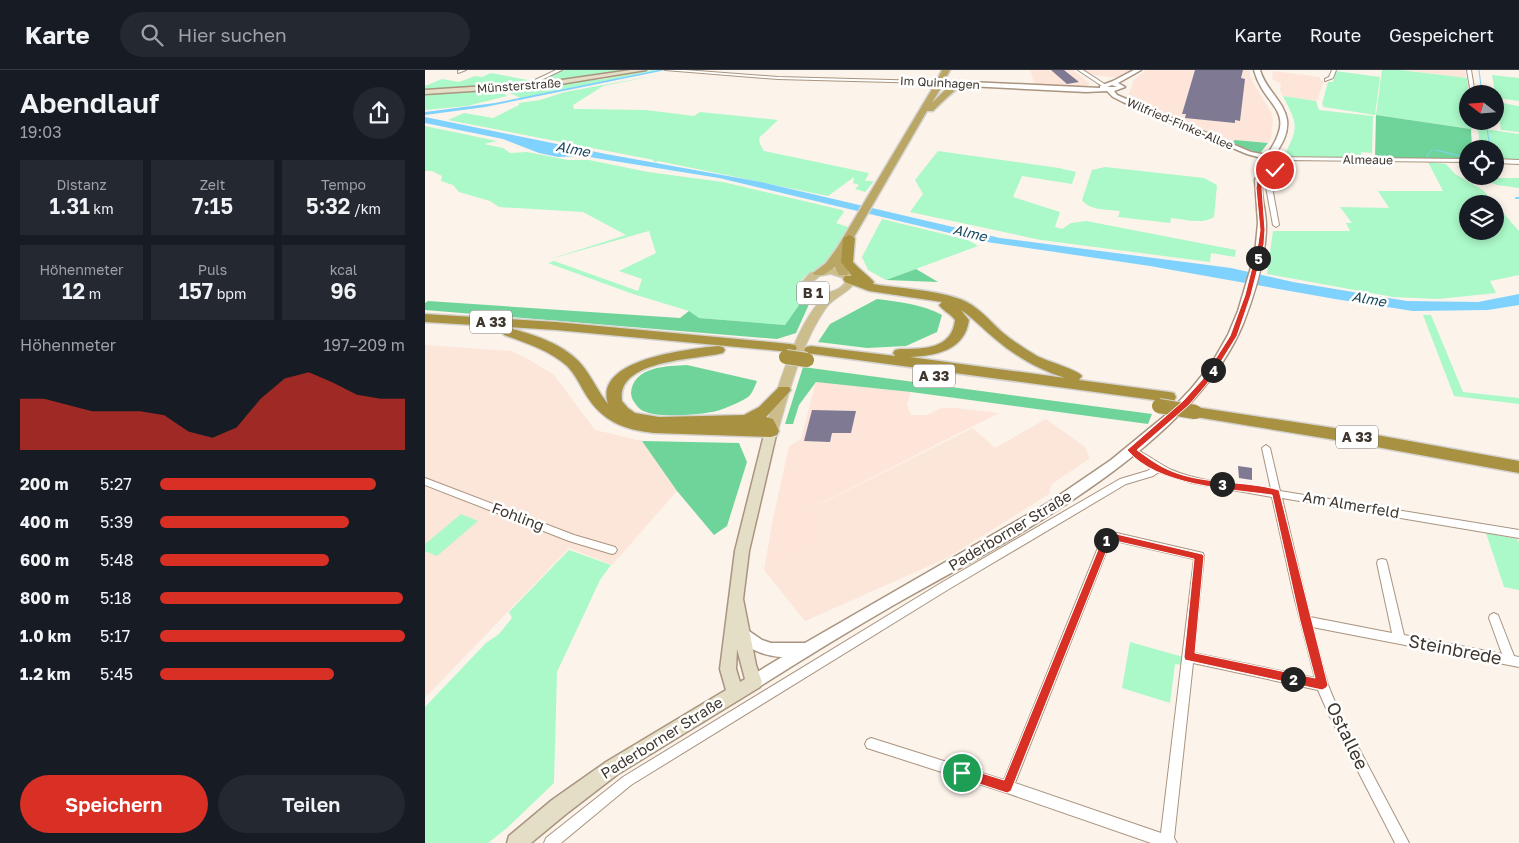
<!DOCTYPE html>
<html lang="de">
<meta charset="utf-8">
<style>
body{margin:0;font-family:"Golos Text",sans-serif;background:#242831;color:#f1f3f6;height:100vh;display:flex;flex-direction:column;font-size:19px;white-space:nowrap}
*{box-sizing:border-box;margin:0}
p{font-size:16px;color:#9ea1a6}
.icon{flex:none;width:28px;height:28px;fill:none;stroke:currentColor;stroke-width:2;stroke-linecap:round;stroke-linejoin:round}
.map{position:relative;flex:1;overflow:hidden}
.side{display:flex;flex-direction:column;background:#171b24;width:425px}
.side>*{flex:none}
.needle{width:32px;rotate:287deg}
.buttons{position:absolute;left:1034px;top:15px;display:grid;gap:10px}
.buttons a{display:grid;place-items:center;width:45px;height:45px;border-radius:50%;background:#171b24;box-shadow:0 2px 8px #0003;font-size:25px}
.pin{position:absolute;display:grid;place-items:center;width:42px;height:42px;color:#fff;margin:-21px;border:2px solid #fff;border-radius:50%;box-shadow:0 1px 5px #0007}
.km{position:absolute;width:25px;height:25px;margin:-12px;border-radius:50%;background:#222;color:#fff;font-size:14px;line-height:25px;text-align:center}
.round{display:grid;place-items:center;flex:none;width:52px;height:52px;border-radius:26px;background:#242831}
.overview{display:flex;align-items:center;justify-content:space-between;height:85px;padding:0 20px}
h1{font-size:28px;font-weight:600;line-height:38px}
.figures{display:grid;grid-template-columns:repeat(3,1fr);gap:8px;height:85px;padding:5px 20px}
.figures div{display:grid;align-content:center;border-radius:0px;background:#242831;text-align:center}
.figures b{font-size:21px;font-weight:600}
.figures small{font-size:14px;font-weight:400}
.figures p{font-size:14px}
.chart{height:140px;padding:10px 20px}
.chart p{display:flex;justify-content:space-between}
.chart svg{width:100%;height:90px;margin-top:5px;fill:#d93025;opacity:.7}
.primary-button{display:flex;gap:10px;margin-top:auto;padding:10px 20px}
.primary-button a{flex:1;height:58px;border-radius:30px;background:#d93025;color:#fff;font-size:20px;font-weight:600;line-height:58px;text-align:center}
.primary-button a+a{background:#242831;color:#f1f3f6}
ul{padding:0 20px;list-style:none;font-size:16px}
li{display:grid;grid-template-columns:80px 60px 1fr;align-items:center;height:38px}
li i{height:12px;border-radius:6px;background:#d93025}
header{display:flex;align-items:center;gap:30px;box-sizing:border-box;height:70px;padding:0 25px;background:#171b24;border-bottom:1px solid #363941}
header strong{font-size:24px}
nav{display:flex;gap:28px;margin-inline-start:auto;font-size:18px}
.search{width:350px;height:45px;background:#242831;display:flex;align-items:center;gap:12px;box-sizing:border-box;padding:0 18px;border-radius:28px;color:#9ea1a6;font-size:19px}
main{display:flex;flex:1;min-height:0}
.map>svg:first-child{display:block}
.commercial{fill:#fde5da}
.industrial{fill:#fce5d9}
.green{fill:#abf8c8}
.forest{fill:#6fd499}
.water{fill:#7fd1fe}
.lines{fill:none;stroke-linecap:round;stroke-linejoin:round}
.stream-far1{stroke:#7fd1fe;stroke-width:1}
.stream{stroke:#7fd1fe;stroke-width:2}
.building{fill:#7f7993}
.minor-casing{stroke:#a9947f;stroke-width:2}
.tertiary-casing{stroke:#a9947f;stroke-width:3}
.secondary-casing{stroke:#a9947f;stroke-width:3}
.primary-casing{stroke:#d5d3d1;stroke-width:2}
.trunk-casing{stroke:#d5d3d1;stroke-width:3}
.motorway-casing{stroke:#d5d3d1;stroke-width:3}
.minor{fill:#fff;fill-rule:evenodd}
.tertiary{fill:#fff;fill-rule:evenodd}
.secondary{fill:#e5dec6;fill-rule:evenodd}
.primary{fill:#cbbd8c;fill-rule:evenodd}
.trunk{fill:#baa766;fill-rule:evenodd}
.motorway{fill:#a89140;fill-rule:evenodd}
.trunk-bridge-casing{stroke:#d5d3d1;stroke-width:9;stroke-linecap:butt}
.motorway-bridge-casing{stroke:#d5d3d1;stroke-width:16;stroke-linecap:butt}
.trunk-bridge{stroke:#baa766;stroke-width:8}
.motorway-bridge{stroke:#a89140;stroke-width:14}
.route{fill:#d93025;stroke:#fff}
.labels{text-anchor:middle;stroke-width:5;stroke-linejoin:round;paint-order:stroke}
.far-street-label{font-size:12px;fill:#3f362e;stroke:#fff}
.far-water-label{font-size:14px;font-style:italic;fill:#1c4a61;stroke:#fff}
.shield{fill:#fff;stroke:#79726d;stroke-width:1}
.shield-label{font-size:14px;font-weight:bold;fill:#3f362e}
.street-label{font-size:15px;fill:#3f362e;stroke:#fff}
.near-street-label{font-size:18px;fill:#3f362e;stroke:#fff}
</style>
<header>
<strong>Karte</strong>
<div class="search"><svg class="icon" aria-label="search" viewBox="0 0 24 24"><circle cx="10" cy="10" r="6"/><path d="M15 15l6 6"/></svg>Hier suchen</div>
<nav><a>Karte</a><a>Route</a><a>Gespeichert</a></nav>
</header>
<main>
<section class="side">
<div class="overview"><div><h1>Abendlauf</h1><p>19:03</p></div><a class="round"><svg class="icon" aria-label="share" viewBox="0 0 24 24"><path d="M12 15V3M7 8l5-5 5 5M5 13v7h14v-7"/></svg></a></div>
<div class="figures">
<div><p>Distanz</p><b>1.31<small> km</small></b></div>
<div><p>Zeit</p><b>7:15</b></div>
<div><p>Tempo</p><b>5:32<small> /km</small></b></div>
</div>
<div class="figures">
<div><p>Höhenmeter</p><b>12<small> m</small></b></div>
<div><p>Puls</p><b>157<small> bpm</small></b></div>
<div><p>kcal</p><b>96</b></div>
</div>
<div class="chart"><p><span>Höhenmeter</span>197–209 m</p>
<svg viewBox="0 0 160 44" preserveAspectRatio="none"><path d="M0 44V19L10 19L20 22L30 25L40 25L50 25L60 27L70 35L80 38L90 33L100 19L110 9L120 6L130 11L140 17L150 19L160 19V44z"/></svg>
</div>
<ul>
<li><b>200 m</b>5:27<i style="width:88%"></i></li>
<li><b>400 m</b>5:39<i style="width:77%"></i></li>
<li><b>600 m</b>5:48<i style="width:69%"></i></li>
<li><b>800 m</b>5:18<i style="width:99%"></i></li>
<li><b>1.0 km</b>5:17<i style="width:100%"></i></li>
<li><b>1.2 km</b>5:45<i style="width:71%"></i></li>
</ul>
<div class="primary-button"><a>Speichern</a><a>Teilen</a></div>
</section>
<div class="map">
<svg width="1094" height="773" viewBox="0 0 1094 773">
<rect width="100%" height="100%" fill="#fcf3ea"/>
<path class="commercial" d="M605,0H648L665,14L662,16L610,15Z
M657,0H707L695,8L669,5Z
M721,0H825V6L830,16L846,42L848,49L846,69L843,73L810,70L806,72L705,30L703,26L709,10Z
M978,0H1040L1041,8Z
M848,1L895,7V10L899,11L892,31L858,26L855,20L856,14L847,9Z
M391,311L486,322L482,335L486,345H502L516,338H530L574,343L388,437L406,464L339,500L348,449L364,376L376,369Z"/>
<path class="industrial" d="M0,275L86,281L103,289L129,305L170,360L217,371L252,421L187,495L144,478L0,628Z
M621,349L660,377L665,388L627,414L624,424L522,488L380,551L339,500L406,464L387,438L548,358L570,378Z"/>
<path class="green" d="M137,0H210L114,14L0,20V16L17,9L34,12L50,6L57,7L66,3L108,11Z
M227,0H233L96,28L77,20L178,9Z
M957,0H975L1042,8L1044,24L1042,51H1047V59L951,45Z
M911,1L955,7L950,45L899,37L897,34L903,12H908Z
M233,5L178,16L148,35L149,39H155L221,40L269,46L275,42L353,50L334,68L335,74L339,81L444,103L440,111H449L440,122L430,119L434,115L428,113L429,107L403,126L233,91L231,92H228L229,90L23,50L39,43L68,48L94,35V33L115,30L140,22Z
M1067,5L1094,8V31L1071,28Z
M74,20L82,26L42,36L0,40V24Z
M858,26L891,31L894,40L948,46L947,83L936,82V88L859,86C874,56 873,56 858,26Z
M1071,32L1094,36V62L1076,60Z
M0,56L72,71L59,74L78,78L85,83L102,82L143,90H164L223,102L298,112L417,140L419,142L411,153L423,157C416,170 410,187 398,197C390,204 379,202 374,215L379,228L360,255L274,248L264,241L208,224L123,193L129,191L213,221L217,209L194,201L231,183L224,161L122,190L201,165L158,142L74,137L65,131L34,122L28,115L16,111L17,106L7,101H0Z
M1053,58L1094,64V89H1070V79H1055Z
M513,81L634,98L651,102L647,114L597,106L588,127L635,142L630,157L637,159L646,153L661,151L811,180L810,187L786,183L785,192L616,170L485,142L498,124L490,110Z
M1003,92L1021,94L1030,104L1058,120L1070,134H1042V161H1070V134L1094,161V205L1065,211L1071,223L1013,229L968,227L842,204L848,161H925L921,153H927L915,137L964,138L953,121H1018Z
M680,97L779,108L792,115L789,147C776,155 759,149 746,148L745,153L693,147L695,141C682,139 665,141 657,130L667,100Z
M1052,108H1094V118L1072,115Z
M457,149L543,170L553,176L461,210L443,200L437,187Z
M998,245H1006L1038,322L1094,328V334L1029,326Z
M36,444L53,451L12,486L0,481V474Z
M1061,463L1092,469L1094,473V520L1079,517Z
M144,480L186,495L175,510L132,602L129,713L82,758L63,773H0V637L61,573L74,564L87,548L84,542Z
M705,572L758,587L757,595L750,594L745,633L697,618Z"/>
<path class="forest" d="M951,45L1046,59L1047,79H1042V89L950,88Z
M810,70L843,73L836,82H830L810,74L807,72Z
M491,199L513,212L461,210Z
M379,228L384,229L385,232L371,263L352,269L0,240V233L3,231L255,248L264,241L274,248L360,255Z
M452,229C474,232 497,234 517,245L512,262L481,276L442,278L393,272L405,254Z
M262,295L332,311C330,316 327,324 323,327C316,332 295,341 287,342C271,345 228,349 215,339C211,335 206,329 206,323C208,296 243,296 262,295Z
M378,297L727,344L723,354L486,322L391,312L374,335L368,354H360Z
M217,371L314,373L322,392L302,456L289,465L252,421Z"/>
<path class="water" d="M233,0H241L60,37L0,45V42L70,33Z
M0,47L181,84L336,112L575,168L806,198L868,212L982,231L1053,232L1094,224V235L1063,240L988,241L910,229L725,196L562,172L294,108L158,86L133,87L114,83L78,69L0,53Z"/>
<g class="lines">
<path class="stream-far1" d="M1054,0L1057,24
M1061,51L1065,79
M1011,80L1039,87
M1003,87L1002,85L1007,80"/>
<path class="stream" d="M1091,128H1094"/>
</g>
<path class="building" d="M626,0H639L654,12L642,14Z
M770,0H818L816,8L820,9L815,51L810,50V53L760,48L761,44H757Z
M387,340L431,341L426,363H407L405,372L379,371Z
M813,396L827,398V410L814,408Z"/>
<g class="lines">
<g class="minor-casing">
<path id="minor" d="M35,0H41L33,3V1Z
M131,0H137L112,12L108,11Z
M240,0H260L353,7L503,11L505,12L503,13L353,9Z
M653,0H658L681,15L677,16Z
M907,0H911L908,8L900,11V9L904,7Z
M1042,0H1046L1050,24H1046Z
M1048,51H1052V55H1048Z
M842,87L1042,89V92L861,90L864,95L850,102L847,117L854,155L851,157L848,155L841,117L845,100L858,94L856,90H844L841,88Z
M1070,89L1094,90V94L1070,93Z
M841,375L845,378L855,421L1094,460V468L857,428L885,547L967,563L952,493L953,490L957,489L961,490L962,493L979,565L1077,584L1064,548L1065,545L1069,543L1073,545L1089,586L1094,587V597L887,557L903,615L912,637L984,773H970L904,645L893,620L768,593L749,768L752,773H726L582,723L442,678L440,674L442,670L446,668L579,710L678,465L680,462L683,461L778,483L779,486L769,583L890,608L869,526L847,427L767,413L734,402L728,406L701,414L524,519L206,715L136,773H119L121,768L198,707L516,513L695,409L722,401L727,398L703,382L702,380L703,378C712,376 736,396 747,400C774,412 816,415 846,419L837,378ZM686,470L769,489L736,763L590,713Z
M0,408L149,465L190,477L192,480L190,483L187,484L144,471L0,415Z"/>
</g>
<g class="tertiary-casing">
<path id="tertiary" d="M709,0H716L693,13L700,17L689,21L692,25L826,82L842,85C874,38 840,40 829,0H835C840,19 859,31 862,50C865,74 841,89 837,111C835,125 841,140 841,155C841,188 830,223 818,254C767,378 580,472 467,536C422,562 378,589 334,617L329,619L324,617L322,612L324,607L357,587C340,586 319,579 311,563L313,559L318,557L337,570L346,573H380L623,433L686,390L742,344L766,319L787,293L803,265L813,241L830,184L833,153L830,110L840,89L822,84L698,32L688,27L682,21L661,22L503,14L500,12L503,10L675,18V16L688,11ZM687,15L692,17H682Z"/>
</g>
<g class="secondary-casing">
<path id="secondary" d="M206,0H221L123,16L0,24V20L123,12Z
M346,357L352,361L324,481L318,529L331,595L337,612L335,617L193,704L141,744L106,773H82L84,766L127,730L181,692L301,620L295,599L310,481L340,361ZM312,579L320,609L315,612L311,599Z"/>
</g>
<g class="primary-casing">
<path id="primary" d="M406,198L419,200L427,204L430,213C422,224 409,227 401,238C376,274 365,320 353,361L351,364H341L339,361C351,324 370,255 398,228L379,222L376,213L385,203ZM406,204L418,208L420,213C411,223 399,225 388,218L386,213L395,206Z"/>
</g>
<g class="trunk-casing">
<path id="trunk" d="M517,0H525L519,12H516L512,10Z
M534,13L538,15C527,22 518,31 508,41H502L422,179L420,194L424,203L422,205H414L410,197L398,205H390L388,203L401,193L412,178L510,14L517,16L507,33L525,15Z"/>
</g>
<g class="motorway-casing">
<path id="motorway" d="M424,165L430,168L428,192C435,200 443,205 449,212L448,214C476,219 507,219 535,229C552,235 564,250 577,262C588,271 600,279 612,286C622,291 653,300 657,306L654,310L744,322L749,323L751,327L749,331L744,332L381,283L379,280L381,277L386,276L470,286L468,283L470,280L475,279C499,279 527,279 530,250C526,244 518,241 514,235L517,232L444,221L420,212L418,209L420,206H427L416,192L418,168ZM536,240C548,248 558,259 569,268C590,286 614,300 640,308L485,287C511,286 540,280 544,250Z
M0,244L131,252L365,274L370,275L372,278L370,281L365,282L131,260L0,252Z
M84,258C108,264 141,275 157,295C167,307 173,322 183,334C168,288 266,279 293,276L298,277L300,280L298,283C272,290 191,289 197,331L203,338L210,343L234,347L319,345L334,337L354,317H364L366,320L341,347L348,349L354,361L352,365L346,367L229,363C199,360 177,351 161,325C155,315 150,304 142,296C124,280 101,273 79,265L77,262L79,259Z
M770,337L935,362L1094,391V403L935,374L765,346L762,342L765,338Z"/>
</g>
<use href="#minor" class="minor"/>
<use href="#tertiary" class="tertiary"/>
<use href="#secondary" class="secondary"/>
<use href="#primary" class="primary"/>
<use href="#trunk" class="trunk"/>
<use href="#motorway" class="motorway"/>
<g class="trunk-bridge-casing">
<path id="trunk-bridge" d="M513,16L516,10"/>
</g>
<g class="motorway-bridge-casing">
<path id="motorway-bridge" d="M361,287L382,290
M734,336L770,342"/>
</g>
<use href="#trunk-bridge" class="trunk-bridge"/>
<use href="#motorway-bridge" class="motorway-bridge"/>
</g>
<path class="route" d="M842,87L860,88L863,95L848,101V99L858,94V92L846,90L838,105L837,118L840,160L839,174L826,225L812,266L782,314L764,335L712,380C722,387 732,395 744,400C778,415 819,410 854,420L903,615L901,618L897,620L760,590L759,587L769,489L686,470L586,721L582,723L533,707L531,703L533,699L537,697L579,710L679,465L683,462L777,484L779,486L770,583L890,608L875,551L847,425C804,419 732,416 702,380L758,331L777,310L805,266L820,225L833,174L835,160L831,118L833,105Z"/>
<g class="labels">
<g class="far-street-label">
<text transform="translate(515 13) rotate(3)" y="4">Im Quinhagen</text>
<text transform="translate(94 16) rotate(-4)" y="4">Münsterstraße</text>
<text transform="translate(755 54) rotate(23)" y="4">Wilfried-Finke-Allee</text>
<text transform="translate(943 90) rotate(1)" y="4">Almeaue</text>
</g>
<g class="far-water-label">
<text transform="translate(148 79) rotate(11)" y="5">Alme</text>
<text transform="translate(545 163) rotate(13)" y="5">Alme</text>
<text transform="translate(944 229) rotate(10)" y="5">Alme</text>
</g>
<g class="shield">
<rect x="372" y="211.5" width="32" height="23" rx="4"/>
<rect x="45" y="240.5" width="42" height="23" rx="4"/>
<rect x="488" y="294.5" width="42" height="23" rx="4"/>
<rect x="911" y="355.5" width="42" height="23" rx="4"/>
</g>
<g class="shield-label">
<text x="388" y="228">B 1</text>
<text x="66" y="257">A 33</text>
<text x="509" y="311">A 33</text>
<text x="932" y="372">A 33</text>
</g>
<g class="street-label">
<text transform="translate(926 435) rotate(10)" y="5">Am Almerfeld</text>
<text transform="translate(93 447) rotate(21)" y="5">Fohling</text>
<text transform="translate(585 461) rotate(-31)" y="5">Paderborner Straße</text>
<text transform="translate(237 668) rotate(-32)" y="5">Paderborner Straße</text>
</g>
<g class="near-street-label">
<text transform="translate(1030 580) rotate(11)" y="6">Steinbrede</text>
<text transform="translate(922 666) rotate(64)" y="6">Ostallee</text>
</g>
</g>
</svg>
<div class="buttons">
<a><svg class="needle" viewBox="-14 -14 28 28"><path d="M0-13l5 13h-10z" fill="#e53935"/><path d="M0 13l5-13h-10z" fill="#9ea1a6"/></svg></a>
<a><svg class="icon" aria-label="locate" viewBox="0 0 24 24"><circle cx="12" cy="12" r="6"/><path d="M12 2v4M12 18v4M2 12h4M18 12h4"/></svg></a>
<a><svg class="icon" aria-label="layers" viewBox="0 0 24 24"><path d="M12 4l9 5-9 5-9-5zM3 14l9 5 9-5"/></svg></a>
</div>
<div class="pin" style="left:537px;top:703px;background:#1e9e55"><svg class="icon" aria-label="arrive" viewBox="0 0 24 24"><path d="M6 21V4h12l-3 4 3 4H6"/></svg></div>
<div class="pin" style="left:850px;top:100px;background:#d93025"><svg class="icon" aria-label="check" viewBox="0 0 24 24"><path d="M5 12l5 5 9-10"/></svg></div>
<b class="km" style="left:681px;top:470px">1</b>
<b class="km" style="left:868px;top:609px">2</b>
<b class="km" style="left:797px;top:414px">3</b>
<b class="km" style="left:788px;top:300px">4</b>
<b class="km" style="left:833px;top:188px">5</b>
</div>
</main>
